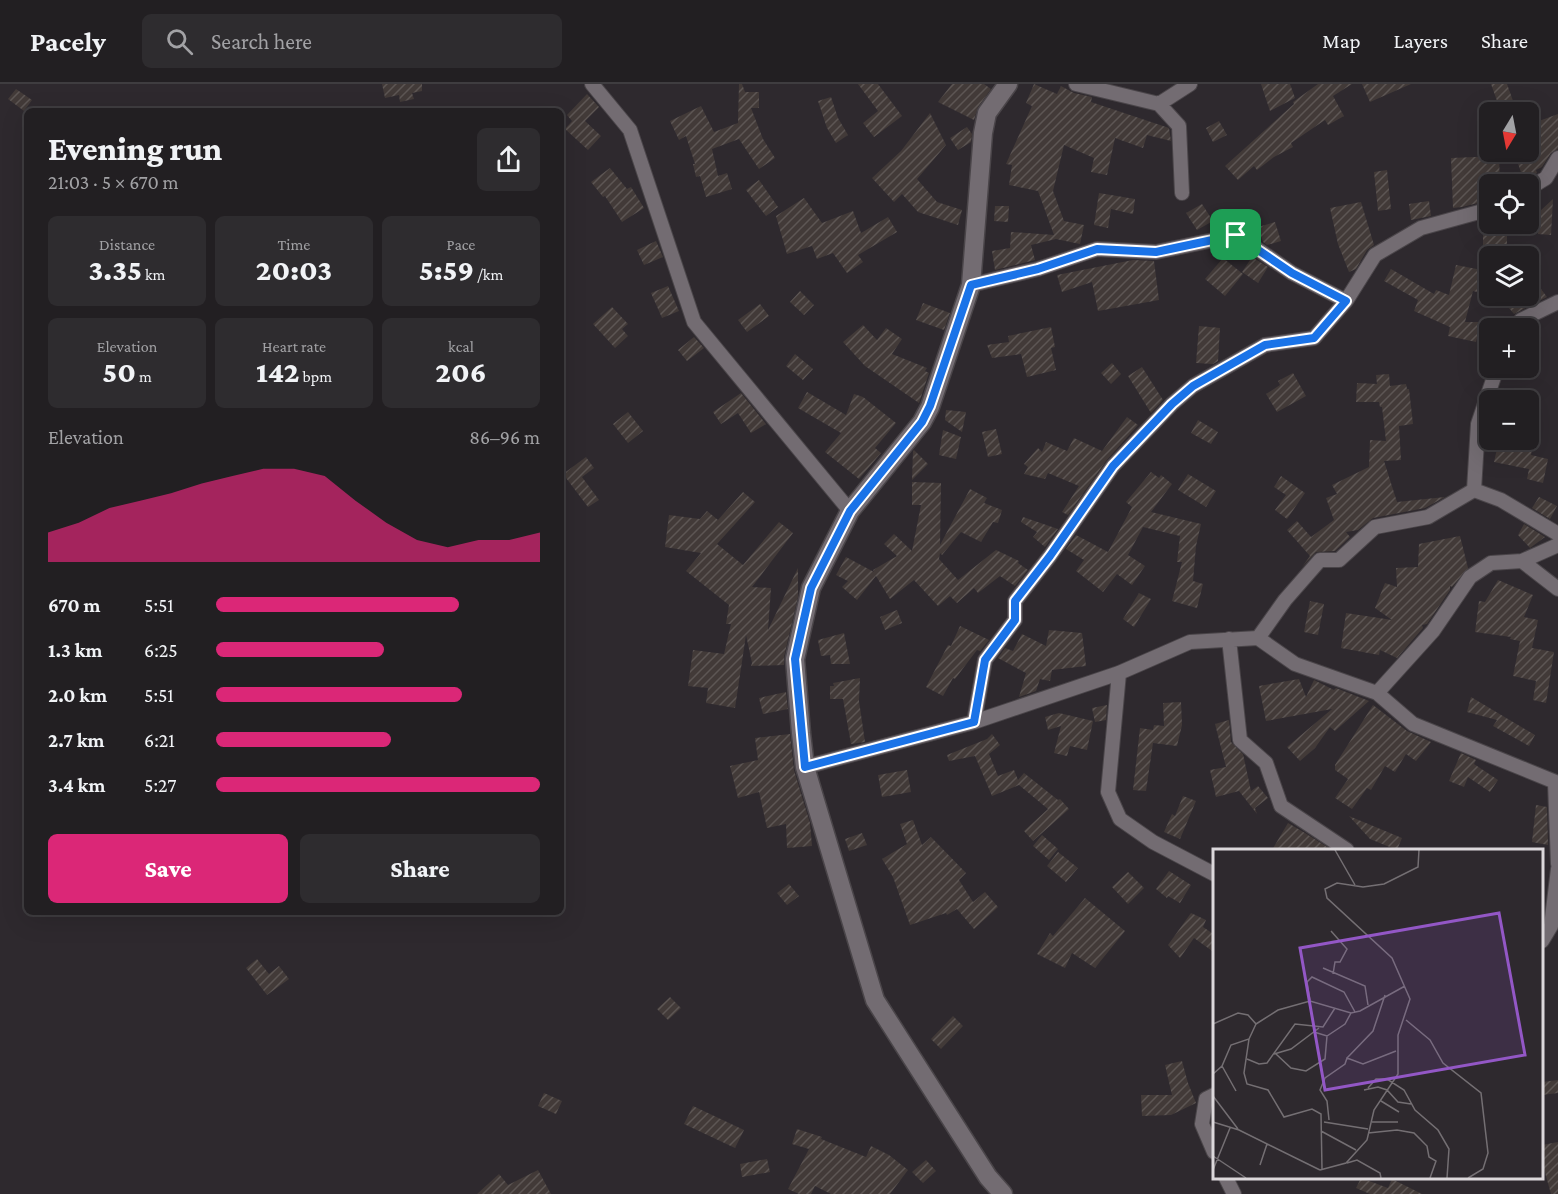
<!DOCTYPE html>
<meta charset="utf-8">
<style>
body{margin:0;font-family:"Crimson Pro",serif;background:#2e2c2f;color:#f1f3f6;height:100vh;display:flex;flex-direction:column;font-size:22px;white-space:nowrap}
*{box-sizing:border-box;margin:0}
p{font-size:20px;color:#a2a2a5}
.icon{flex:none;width:33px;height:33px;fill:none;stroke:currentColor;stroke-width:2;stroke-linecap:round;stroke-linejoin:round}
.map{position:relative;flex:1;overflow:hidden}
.sheet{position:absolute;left:24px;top:24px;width:540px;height:807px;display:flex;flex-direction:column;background:#221f22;border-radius:9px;box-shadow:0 6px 24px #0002,0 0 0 2px #3f3d40}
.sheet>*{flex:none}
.needle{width:39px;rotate:190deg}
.tools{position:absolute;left:1479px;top:18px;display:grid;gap:12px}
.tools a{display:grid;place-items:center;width:60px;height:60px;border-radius:9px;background:#221f22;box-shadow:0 6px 24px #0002,0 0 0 2px #3f3d40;font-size:30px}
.pin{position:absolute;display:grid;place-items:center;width:51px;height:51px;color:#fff;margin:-26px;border-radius:12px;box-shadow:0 3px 9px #0006}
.round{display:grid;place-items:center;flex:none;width:63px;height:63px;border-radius:9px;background:#2e2c2f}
.summary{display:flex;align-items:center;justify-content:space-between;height:102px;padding:0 24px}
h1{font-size:33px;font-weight:800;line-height:45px}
.metrics{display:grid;grid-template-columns:repeat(3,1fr);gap:9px;height:102px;padding:6px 24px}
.metrics div{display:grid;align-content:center;border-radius:9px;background:#2e2c2f;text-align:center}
.metrics b{font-size:30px;font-weight:800}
.metrics small{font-size:16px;font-weight:400}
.metrics p{font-size:16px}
.chart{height:168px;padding:12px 24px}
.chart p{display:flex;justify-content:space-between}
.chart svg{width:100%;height:108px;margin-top:6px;fill:#db2777;opacity:.7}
.cta{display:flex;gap:12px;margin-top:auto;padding:12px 24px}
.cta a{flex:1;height:69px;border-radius:9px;background:#db2777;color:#fff;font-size:24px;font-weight:800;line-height:69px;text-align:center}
.cta a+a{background:#2e2c2f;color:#f1f3f6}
ul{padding:0 24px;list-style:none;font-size:20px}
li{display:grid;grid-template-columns:96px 72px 1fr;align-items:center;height:45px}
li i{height:15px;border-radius:8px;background:#db2777}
header{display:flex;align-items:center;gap:36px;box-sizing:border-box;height:84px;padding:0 30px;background:#221f22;border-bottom:2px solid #3f3d40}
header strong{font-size:28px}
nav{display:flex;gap:33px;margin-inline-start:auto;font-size:21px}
.search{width:420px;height:54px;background:#2e2c2f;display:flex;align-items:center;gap:15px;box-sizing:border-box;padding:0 21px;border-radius:9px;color:#a2a2a5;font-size:22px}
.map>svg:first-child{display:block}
.building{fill:url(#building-hatch)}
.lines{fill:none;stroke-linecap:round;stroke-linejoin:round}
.street-casing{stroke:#4a4549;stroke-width:16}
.secondary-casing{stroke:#4a4549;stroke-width:21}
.street{stroke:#736c72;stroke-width:14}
.secondary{stroke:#736c72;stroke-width:18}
.route-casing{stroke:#fff;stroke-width:12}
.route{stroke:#1a73e8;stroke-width:8}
.inset-road{fill:none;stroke:#746f73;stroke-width:1.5}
.view{fill:#9357c6;fill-opacity:0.15;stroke:#9357c6;stroke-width:3}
.inset-edge{fill:none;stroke:#dcd8db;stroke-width:3}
</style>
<header>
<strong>Pacely</strong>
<div class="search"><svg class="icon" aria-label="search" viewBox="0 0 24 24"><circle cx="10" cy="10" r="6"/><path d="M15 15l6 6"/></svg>Search here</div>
<nav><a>Map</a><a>Layers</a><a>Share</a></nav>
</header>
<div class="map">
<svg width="1558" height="1110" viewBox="0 0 1558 1110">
<defs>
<pattern id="building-hatch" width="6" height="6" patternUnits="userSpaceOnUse" patternTransform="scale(1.5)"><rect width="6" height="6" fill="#423a38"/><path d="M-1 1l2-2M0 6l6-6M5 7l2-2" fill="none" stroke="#5d5654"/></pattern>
</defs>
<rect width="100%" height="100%" fill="#2e292e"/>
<path class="building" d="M382,0H422V7L412,9L414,15L400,18L399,11L385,14Z
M739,0H742L745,8H759V24H751L763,55L775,74L759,85L739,55L712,65L718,92L727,89L732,105L706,113L700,92L696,93L693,80H695L686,52L679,56L670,37L701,22L714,48L738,39Z
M858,0H878L902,32L874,53L863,39L878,27Z
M952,0H984L991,5L978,23L974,36L938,18Z
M1034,0L1057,10L1061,2L1074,9L1092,13L1091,18L1169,44L1171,57L1147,51L1143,64L1115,54L1107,91L1091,88L1094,74L1064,61L1053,107L1064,137L1084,141L1080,160L1056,155L1031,161L1035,176L995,186L992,167L1010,164L1011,148L1054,151L1038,107L1009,101L1012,81L1006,80L1032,22L1026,19Z
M1261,0H1290L1295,14L1270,27Z
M1318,0H1352L1333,12L1344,32L1328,41L1325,36L1291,59L1293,63L1274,73L1257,86L1254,82L1238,96L1225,82L1294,20L1293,18Z
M1362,0H1411L1370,18Z
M1491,0H1507L1517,28H1501Z
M16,5L32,16L24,27L8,15Z
M587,10L599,23L585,37L601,52L588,66L565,45L572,37L567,31Z
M831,13L838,34L848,51L836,59L827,44L818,17Z
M930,29L946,61L917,95L937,118L962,126L958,141L918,128L902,110L894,118L872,94L901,67Z
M1558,30V65L1551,69L1542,83L1536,86L1537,89L1524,97L1514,68H1528V41Z
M1219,37L1227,51L1213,58L1206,44Z
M967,43L972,50L971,58L958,66L950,54Z
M1499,72L1500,100H1490V116L1462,123L1453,124L1451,74Z
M610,84L627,105L631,103L644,124L622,138L605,112L603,113L591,98Z
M1387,86L1391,125L1378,127L1374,88Z
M759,96L778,123L766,132L746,106Z
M1099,109L1135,115L1133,130L1111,125L1108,144L1094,141Z
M804,114L822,139L853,127L861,149L888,133L897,148L858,171L863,178L847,189L833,169L817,175L812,162L787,170L776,132Z
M1553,115L1551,151L1538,150L1539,128Z
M1429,117L1431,132L1411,136L1409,120Z
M1361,118L1374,161L1367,166L1356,185L1349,188L1338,160L1330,124Z
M1202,120L1213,137L1197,146L1186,129Z
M995,122H1009L1008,138L994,137Z
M1275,138L1281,157L1267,161L1263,158L1258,143Z
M1483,144H1507V168H1483Z
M656,157L663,173L644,181L637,166Z
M1252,173L1268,183L1258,199L1242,188Z
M1223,174L1243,190L1225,212L1205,195Z
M1133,176L1154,177L1159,216L1098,227L1092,198L1062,208L1057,191Z
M1456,181L1482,186L1477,208L1473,207L1465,238H1490V254H1477L1476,258L1448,252L1450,243L1414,227L1418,216L1384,197L1391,185L1434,210L1436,206L1449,211Z
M1538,201L1547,213L1514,230L1509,224L1525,212H1528V209Z
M668,202L679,227L662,234L651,209Z
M800,207L814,221L804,231L790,218Z
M923,219L950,229L944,246L916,236Z
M760,220L769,232L747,248L738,236Z
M612,223L628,240L622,245L628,252L615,264L593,240Z
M863,241L877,256L886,244L902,255L892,270L927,284L925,287L929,289L919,319L865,282L843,258Z
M1199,242L1220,244L1218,277L1213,280L1196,279Z
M1051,243L1055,263L1051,264L1056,286L1027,293L1021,270L992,274L987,261L1009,258L1008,252Z
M694,253L704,264L687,277L678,266Z
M795,270L813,285L803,296L786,282Z
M1112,279L1121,290L1111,300L1101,289Z
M1142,283L1163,316L1151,329L1128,292Z
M1293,289L1306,312L1277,328L1266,310L1280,301L1278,297Z
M1389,290L1390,302L1406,300L1407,305H1409L1413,340L1399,342L1401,376L1384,377L1397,418L1445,413L1425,424L1373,434L1358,446L1346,448L1350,453L1335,467L1316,468L1302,483L1310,472L1287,446L1297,437L1311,453L1334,436L1326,414L1337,410L1332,401L1369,383L1370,356L1386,357L1382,323H1380L1379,318H1356L1357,299L1377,300L1376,291Z
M807,308L846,331L854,310L863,313L896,339L875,364L881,369L859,395L825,368L841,349L798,324Z
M741,309L766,340L751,349L738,329L721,340L713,328Z
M946,326L966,328L962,348L945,336Z
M628,328L643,347L628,359L613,340Z
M1127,333L1138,341L1106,377L1068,431L1062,428L1079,402L1048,389L1045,395L1024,390L1028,383L1024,380L1038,364L1042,368L1046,358L1067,367L1074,354L1102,367Z
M1198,336L1218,348L1211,360L1191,349Z
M996,345L1002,370L988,373L982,348Z
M943,346L961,353L956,375L939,371Z
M1499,356H1534L1531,371L1548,375L1543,399L1527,395L1529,385L1494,378Z
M914,366L928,380L912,396L913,367Z
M586,373L594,384L582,393L599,416L588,423L563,390Z
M1151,388L1159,394L1161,391L1172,400L1151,428L1201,440L1196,462L1193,497L1203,500L1197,524L1172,517L1182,478H1177L1180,452L1143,443L1128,471L1145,482L1132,501L1117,490L1103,508L1076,487L1084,476L1066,465L1076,451L1108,468L1132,423L1126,418Z
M1188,390L1216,407L1206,423L1178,406Z
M1281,392L1305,409L1287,435L1275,426L1286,411L1274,403Z
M912,398L941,399L940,461L970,405L987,414L984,419L1002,426L998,439L993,438L981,458L961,448L942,471L940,469L939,475L958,496L996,466L1019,477L1018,479L1028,486L1015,502L1000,492L978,509L974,504L957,519L950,512L938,522L914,496L890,515L876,492L857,516L842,503L848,497L836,491L846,473L874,488L873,486L897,472L884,460L894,450L912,467L921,421H912Z
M743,408L755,418L717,460L743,481L779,438L793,449L752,503L771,504L768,546L798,484V513L784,573V581L751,582L752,579L746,551L735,624L706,619L708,604L688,602L693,566L724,570L731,540H726L729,521L686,487L701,469L665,463L669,431L700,435L707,427L718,436Z
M1539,413L1557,422L1550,435L1532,424Z
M1023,433L1058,445L1045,463L1033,453L1037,448L1021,438Z
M1524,440L1545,453L1530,464L1518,451Z
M1460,452L1468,484L1452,503L1450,502V506L1427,540L1422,541L1423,544L1397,574L1380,566L1379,571L1341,564L1346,529L1392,536L1375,524L1385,499L1397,503L1396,484L1418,483L1419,460Z
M1498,496L1533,511L1524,533L1538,536L1532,564L1554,568L1546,619L1533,616L1536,597L1513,592L1520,557L1510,555L1511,553L1475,548L1479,517L1485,518Z
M1139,509L1151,515L1134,543L1123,535Z
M1310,517L1324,520L1318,551L1304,548Z
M897,526L902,539L885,546L880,533Z
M960,542L989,556L980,567L977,566L955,595L953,594L943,612L926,603L948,561L951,562Z
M1049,546L1082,549L1086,582L1052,586L1050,597L1040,595L1036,607L1019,613L1026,589L998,574L1005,564L1013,567L1022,550L1046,562Z
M844,549L850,580H831L830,571L821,572L818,556Z
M860,594L859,617L865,658L851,660L843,615H830V602H834L833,599Z
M1299,595L1306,613L1314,596L1334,606L1336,604L1369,617L1335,647L1330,643L1315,664L1300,677L1287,663L1332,625L1266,637L1259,602Z
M786,608L788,625L763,630L759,614Z
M1471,613L1535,651L1529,662L1493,642L1497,636L1467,628Z
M1181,618L1182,641L1177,662L1153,659L1146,707L1133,706L1140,644L1153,646L1154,641L1164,642L1163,619Z
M1107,621L1106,636L1095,638L1092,624Z
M1373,621L1407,647L1431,658L1416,677L1406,670L1395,688L1385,682L1371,706L1367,704L1352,725L1335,714L1348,695L1335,686V681Z
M1059,629L1093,637L1087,666L1070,662L1067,672L1054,669L1061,642L1048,646L1045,633Z
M1229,636L1231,658L1243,670L1251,707L1258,702L1268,714L1255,724L1257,730L1239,707L1216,713L1210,686L1226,683L1215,640Z
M790,650L794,686L810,739L812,762L787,764L786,740L767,744L759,708L738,714L730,682L758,676L755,654Z
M992,650L1000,661L989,670L998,692L1014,686L1018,696L1024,689L1058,716L1060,715L1069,725L1033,757L1024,747L1048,725L1019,701L992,712L975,672L949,677L947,671L987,655Z
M1461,669L1476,676L1474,680L1498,696L1490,708L1468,693L1464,703L1449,697Z
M907,686L911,708L882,713L878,691Z
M1183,712L1196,717L1180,755L1164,748L1172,730L1175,732Z
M1536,721L1547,723L1548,761L1532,758Z
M1349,732L1402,754L1397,766L1370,755Z
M913,736L922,761L931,753L966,789L959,796L973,818L985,808L998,823L974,845L957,825L947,831L946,829L910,841L893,793L882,775L907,760L900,740Z
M1288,739L1305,749L1332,766H1272Z
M862,749L867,761L849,767L845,755Z
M1042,751L1058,765L1049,776L1033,762Z
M1058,768L1078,784L1066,798L1047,782Z
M1169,787L1191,801L1180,819L1168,812L1167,814L1156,805Z
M1128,788L1144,804L1128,820L1112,803Z
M789,800L799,812L787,821L777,809Z
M1085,814L1125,847L1095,884L1072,869L1065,884L1037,870L1050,849L1053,852Z
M1191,829L1206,836L1203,843L1215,851V869L1194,854L1180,874L1168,861Z
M257,875L269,890L279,882L289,895L267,911L246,884Z
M670,913L681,924L668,936L657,925Z
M953,932L963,942L941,965L931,955Z
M1182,977L1188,999L1196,1019L1171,1031L1142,1032L1141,1011H1172L1165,981Z
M1558,996V1009L1542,1011V998Z
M544,1009L562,1017L556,1030L538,1022Z
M693,1022L744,1046L735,1064L684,1040Z
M797,1045L822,1053L821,1055L866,1073L871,1062L889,1071L908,1086L890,1110H831L815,1102L811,1110H799L788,1105L809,1065L792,1060Z
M1558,1058V1110H1551L1542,1078V1061Z
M767,1075L770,1088L742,1093L740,1080Z
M926,1076L936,1087L923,1099L912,1088Z
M538,1086L551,1110H477L499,1090L508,1101Z
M1361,1094L1388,1104L1392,1095L1422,1110H1370L1356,1104Z"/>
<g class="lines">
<g class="street-casing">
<path id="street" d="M592,0L630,46L694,238L850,427
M1076,0L1159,20L1190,0
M1159,20L1179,42L1182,109
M1528,105L1546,94L1558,74
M971,201L1038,185L1097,165L1156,168L1237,151L1292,189L1346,217L1375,171L1421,144L1490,125
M1515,244L1521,236L1558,218
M1474,406L1478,340L1497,284
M1522,477L1558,461
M1258,554L1285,516L1320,476H1339L1375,443L1428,433L1474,406L1501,416L1558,450
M1229,555L1240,656L1266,679L1281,722L1347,766
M1119,589L1108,708L1120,735L1153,758L1214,790
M1377,609L1433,547L1470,493L1491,479L1522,477L1558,505
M974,638L985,576L1015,536V517L1050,472L1113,382L1172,320L1193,302L1265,261L1314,254L1346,217
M805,683L974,638L1119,589L1190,558L1258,554L1295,580L1377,609L1413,640L1558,699
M1555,699L1558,780
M1542,857L1551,842L1558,785
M1214,1011L1206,1015L1202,1040L1214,1068
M1226,1094L1234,1110"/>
</g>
<g class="secondary-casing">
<path id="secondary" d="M1003,1110L988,1093L875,916L805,683L801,649L795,575L811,504L850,427L922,338L930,323L971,201L983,49L987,29L1008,0"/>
</g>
<use href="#street" class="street"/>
<use href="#secondary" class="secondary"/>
</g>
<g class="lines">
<g class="route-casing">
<path id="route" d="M1236,151L1292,189L1346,217L1314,254L1265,261L1193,302L1172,320L1113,382L1050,472L1015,517V536L985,576L974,638L805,683L795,575L811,504L850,427L922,338L930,322L971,201L1038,185L1097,165L1156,168Z"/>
</g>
<use href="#route" class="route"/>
</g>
<g transform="translate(1213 765)">
<rect width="330" height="330" fill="#2e292e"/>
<path class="inset-road" d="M122,1L142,36M118,82L134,100L127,113H122L120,125M110,119L152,137L155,156M97,151L94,133L99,128L131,143L142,163M193,171L217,191L230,214L268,244L275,304L270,320L255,329M0,175L25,164L35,166L43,175L36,190L18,196L9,217L0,225M43,175L65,161L97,152L138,164L147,162L192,137M101,183L114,187L132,175L138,164M36,190L31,224L34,235L55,241L71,268L99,260L108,265L109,320M61,205L78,200L106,179M63,205L78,219L93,222L112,210L114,187M134,209L160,182L172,146M34,210L46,215L54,214L82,175L110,178L122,159M9,217L23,242M155,239L163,230H174L191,241L202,261L225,281L236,300L234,329M151,241L165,238L174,241L185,253L198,255M0,247L25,280M168,252L186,263M116,271L114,252L107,241L112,229L132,215L134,209L150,215L183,202M0,273L26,281L107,321M111,273L155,280M159,273H185M108,282L143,301M155,284L184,281L201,284L214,297L216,308L223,312L217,329M0,307L33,329M134,314L144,311L167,324L168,329M47,316L54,295M0,321L17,279M107,321L133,314L154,291L161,261L185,225V186L197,150L179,109L114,49L112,40L124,34L150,38L171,35L205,18L206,1"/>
<path class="view" d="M286,64L312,206L112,241L87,99Z"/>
<rect width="330" height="330" class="inset-edge"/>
</g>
</svg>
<div class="tools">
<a><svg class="needle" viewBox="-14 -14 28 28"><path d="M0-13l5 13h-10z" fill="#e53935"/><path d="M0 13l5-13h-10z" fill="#a2a2a5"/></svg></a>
<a><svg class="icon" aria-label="locate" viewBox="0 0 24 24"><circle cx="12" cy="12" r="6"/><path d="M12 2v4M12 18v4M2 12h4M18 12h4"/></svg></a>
<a><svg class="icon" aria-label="layers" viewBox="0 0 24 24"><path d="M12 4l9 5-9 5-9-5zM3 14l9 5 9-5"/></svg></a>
<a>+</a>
<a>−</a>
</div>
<div class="pin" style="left:1236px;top:151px;background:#1e9e55"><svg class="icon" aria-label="arrive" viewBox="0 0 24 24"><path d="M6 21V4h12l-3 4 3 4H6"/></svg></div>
<section class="sheet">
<div class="summary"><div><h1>Evening run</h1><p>21:03 · 5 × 670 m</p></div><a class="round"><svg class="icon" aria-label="share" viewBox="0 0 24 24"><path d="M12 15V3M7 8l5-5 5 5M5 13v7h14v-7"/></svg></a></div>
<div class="metrics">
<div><p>Distance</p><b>3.35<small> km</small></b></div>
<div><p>Time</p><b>20:03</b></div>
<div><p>Pace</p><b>5:59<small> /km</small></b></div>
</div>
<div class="metrics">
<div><p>Elevation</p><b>50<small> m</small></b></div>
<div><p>Heart rate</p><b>142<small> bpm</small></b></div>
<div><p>kcal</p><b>206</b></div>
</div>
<div class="chart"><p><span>Elevation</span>86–96 m</p>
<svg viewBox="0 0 160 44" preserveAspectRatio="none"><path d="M0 44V32L10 28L20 22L30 19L40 16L50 12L60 9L70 6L80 6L90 9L100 19L110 28L120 35L130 38L140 35L150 35L160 32V44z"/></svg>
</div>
<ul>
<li><b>670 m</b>5:51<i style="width:75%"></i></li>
<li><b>1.3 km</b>6:25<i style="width:52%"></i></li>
<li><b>2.0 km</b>5:51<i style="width:76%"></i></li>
<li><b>2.7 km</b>6:21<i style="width:54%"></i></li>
<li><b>3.4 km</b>5:27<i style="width:100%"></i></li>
</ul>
<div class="cta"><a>Save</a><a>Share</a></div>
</section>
</div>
